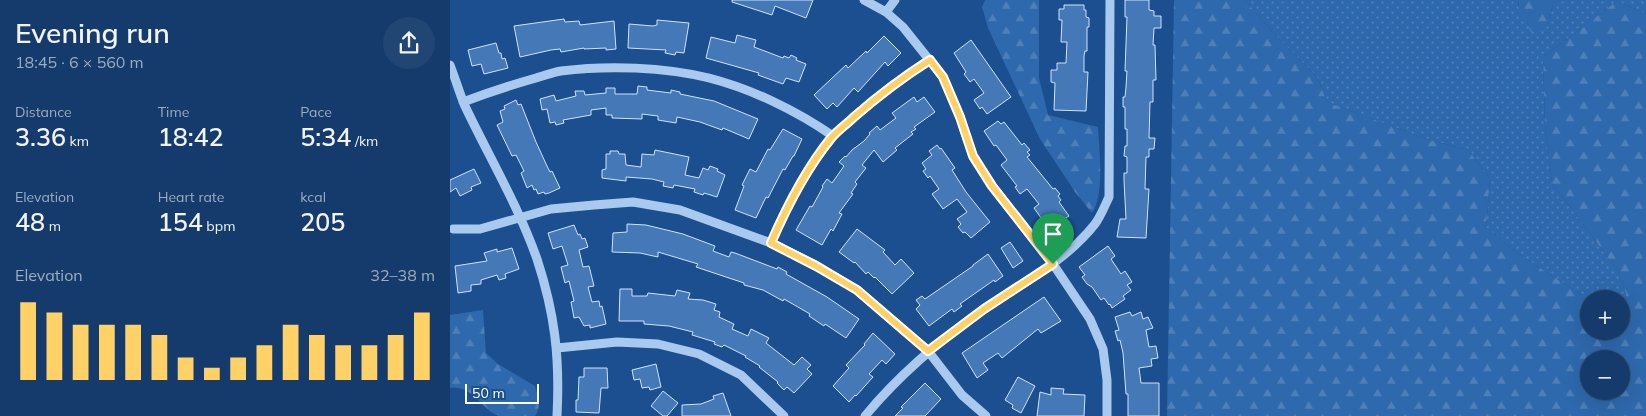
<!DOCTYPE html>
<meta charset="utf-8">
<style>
body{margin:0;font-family:Mulish,sans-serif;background:#214673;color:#f1f3f6;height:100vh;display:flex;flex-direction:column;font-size:19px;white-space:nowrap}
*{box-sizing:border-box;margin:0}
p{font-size:16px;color:#9dadc1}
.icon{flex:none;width:28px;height:28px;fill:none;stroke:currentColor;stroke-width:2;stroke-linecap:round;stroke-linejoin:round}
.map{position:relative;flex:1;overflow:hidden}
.details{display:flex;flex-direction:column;background:#143b6b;width:450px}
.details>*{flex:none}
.controls{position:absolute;left:1130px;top:290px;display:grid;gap:10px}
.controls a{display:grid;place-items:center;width:50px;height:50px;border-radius:50%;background:#143b6b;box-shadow:0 5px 20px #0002,0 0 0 1px #33557e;font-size:25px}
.scale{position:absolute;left:15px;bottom:12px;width:74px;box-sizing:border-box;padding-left:5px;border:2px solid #fff;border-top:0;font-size:14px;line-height:18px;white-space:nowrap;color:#fff;-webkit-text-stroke:4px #1b4f8f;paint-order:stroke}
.pin{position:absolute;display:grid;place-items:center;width:42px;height:42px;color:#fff;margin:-51px -21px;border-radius:50% 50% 50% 0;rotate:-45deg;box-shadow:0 0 5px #0007}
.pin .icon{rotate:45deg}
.round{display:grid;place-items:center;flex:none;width:52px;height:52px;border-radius:26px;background:#214673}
.summary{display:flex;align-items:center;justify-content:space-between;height:85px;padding:0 15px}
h1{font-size:28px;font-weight:600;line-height:38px}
.metrics{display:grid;grid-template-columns:repeat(3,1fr);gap:8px;height:85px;padding:5px 15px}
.metrics div{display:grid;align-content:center}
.metrics b{font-size:25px;font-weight:600}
.metrics small{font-size:14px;font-weight:400}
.metrics p{font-size:14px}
.chart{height:140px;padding:10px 15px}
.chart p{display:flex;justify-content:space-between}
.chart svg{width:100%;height:90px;margin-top:5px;stroke:#ffd166;stroke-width:6}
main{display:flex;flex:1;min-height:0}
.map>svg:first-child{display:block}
.grass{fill:url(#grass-dots)}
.forest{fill:url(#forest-firs);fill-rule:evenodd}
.building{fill:#4478b7;stroke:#cfe3fa}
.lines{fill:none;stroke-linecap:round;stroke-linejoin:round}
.minor{stroke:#a9c9ee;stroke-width:9}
.route-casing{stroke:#fff;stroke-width:10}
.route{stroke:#ffd166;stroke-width:6}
</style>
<main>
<section class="details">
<div class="summary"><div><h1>Evening run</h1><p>18:45 · 6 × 560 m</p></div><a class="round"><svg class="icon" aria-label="share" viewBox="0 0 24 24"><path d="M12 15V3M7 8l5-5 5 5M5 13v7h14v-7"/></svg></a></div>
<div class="metrics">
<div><p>Distance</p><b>3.36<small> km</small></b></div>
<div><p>Time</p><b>18:42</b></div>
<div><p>Pace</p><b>5:34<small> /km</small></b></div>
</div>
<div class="metrics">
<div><p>Elevation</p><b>48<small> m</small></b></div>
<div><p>Heart rate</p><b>154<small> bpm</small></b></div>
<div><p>kcal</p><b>205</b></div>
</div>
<div class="chart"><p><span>Elevation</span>32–38 m</p>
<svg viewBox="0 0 160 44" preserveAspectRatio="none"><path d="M5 44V6M15 44V11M25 44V17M35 44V17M45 44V17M55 44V22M65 44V33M75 44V38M85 44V33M95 44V27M105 44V17M115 44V22M125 44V27M135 44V27M145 44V22M155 44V11"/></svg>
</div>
</section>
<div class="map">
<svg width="1196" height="416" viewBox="0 0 1196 416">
<defs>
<pattern id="grass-dots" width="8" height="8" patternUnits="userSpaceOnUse" patternTransform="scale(1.25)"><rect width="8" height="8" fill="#2e69ad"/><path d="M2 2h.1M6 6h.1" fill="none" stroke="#4d80b9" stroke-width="1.8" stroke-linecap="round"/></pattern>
<pattern id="forest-firs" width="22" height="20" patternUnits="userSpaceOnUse" patternTransform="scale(1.25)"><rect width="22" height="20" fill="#2e69ad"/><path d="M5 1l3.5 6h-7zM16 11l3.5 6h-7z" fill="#4d80b9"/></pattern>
</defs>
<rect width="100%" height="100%" fill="#1b4f8f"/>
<path class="grass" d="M795,0H1068L1069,9L1098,25L1104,0H1196V14L1167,1L1093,57L1095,126L1102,183L1148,244L1168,272L1176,294L1174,306L1171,308V299H1139V300L1064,251L1036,227L1040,178L1018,150L976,139L877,102L867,77L828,38Z"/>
<path class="forest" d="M535,0H589V78L598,115L648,127C649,150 655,194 642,213L625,192L590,139L538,28L532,7Z
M724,0H795L828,38L867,77L877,102L976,139L1018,150L1040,178L1036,227L1064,251L1139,300V331H1171V308L1174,306L1176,294L1168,272L1148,244L1102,183L1095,126L1093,57L1167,1L1196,14V416H717ZM1139,359H1171V391H1139Z
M1068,0H1104L1098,25L1081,32L1069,9Z
M33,310L36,353L48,364L85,386C88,397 92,406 85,416C76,416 57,416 49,416C30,409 24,385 0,388V315Z"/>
<path class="building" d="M282,0H363L356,18L325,6L322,15L282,2Z
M675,0H699V10L704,11V16H711V28H704L703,45H705L706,80H703V102H700L699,138H705L704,149H699V157H696L695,189H699L696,238L667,237L670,219H676L674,181V173H677V157L674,156L675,146H677V129H675V107H673V97H675L676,87L677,71H675L677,17H675Z
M614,5H634V10H636V17L639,18V27H637V51H635L634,56V72H638L636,111L604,110L605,83L601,82V70H607V63H616L617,42H611L612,20H609V9H614Z
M114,19L115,22L129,21L130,25L164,21L166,49L156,50V48L134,49V48L111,52L110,49L101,50L70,57L64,26Z
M207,20L239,23L234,53L226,52L225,55L215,53L216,50L178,48L179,24L203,26L207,25Z
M287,35L306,40L304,47L333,58L334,56L339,58L341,55L347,58L346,60L356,64L349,82L336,78L333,84L308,75L309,73L256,58L261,37L285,43Z
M434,36L451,53L438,66L435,62L408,92L404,88L387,107L383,103L377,109L364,95L396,65L398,68L416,51L417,53Z
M521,40L561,97L537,114L532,107L530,109L524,100L534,93L524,79L520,82L514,74L516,72L504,53Z
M46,43L49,53H51L52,59L55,58L58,68L34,74L31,64L22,66L18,50Z
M188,86L197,87V90L221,93V90L230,92V94L264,101L308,119L299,139L273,128L272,130L250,122L227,117L226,123L208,120V116L192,114V119L162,118V115H156V108L141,110V115L113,120L114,123L106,125L105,122L100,123L97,109L92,110L90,99L104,95L106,101L126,96L125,91H134L135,95L156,93V88H165V94H187Z
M464,97L467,102L474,97L485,112L464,127L466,129L461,132L463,134L445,148L447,150L433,162L424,150L412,165L416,168L405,182L407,184L401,193L403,194L389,213L392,214L383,231L381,229L372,245L346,230L360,206L362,207L373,187L372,186L377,179L382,183L394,166L389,162L395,156L396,157L402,150L414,141L420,134L419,133L427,126L430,130L446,118L442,113Z
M66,100L68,105L71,104L86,142L97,166L100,172L102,171L110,188L99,193L95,194L94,192L88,194L86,189L84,190L82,185L77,188L71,173L74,171L66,155L62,156L47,125L53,122L50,111L55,109L54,106Z
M548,121L551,124L554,122L572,145L574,143L580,150L577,152L580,155L577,157L603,189L605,188L610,194L608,196L611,200L609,202L619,216L614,219L618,225L603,235L584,208L589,204L577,189L570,194L565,187L567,186L551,165L557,160L546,145L544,146L534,131Z
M333,129L352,139L344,156H343L335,170L333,169L318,198L316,197L306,218L285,210L294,186L292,185L300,169L306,172L318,149L320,150Z
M487,145L490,149L491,148L505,168L502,170L516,192L540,222L521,238L515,232L513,233L508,227L511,224L507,219L517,212L507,199L493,209L482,194L489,189L480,176L478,178L473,171L476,169L472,163L482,155L479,151Z
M205,150L239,157L235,175L249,178L253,168L258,170L260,166L268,169L267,171L275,175L267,197L254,193L253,195L244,192L245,189L224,185L223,188L213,186L214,182L202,179L176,177V181L152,178V170L156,169V154H160V151H168L169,154H175L176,165L191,167L192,154L204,155Z
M24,169L31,183L21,187L22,190L10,196L6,188L0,192V180Z
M177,224L196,225L233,234L265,246L263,251L279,257L281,252L285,253L327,269L328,267L337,272L336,274L377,297L409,319L396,338L375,324L374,326L359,316L360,314L334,299L333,301L313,290L294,285V283L246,267L248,264L208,252V257L190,253L162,252L163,233L177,232Z
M124,225L128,235L130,234L132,239L135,238L138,247L129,250L133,267L139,266L144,286L138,287L142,302L149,301L150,307L152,306L156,324L140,328V325L134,326L129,317L124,318L121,302L124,301L119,281L115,283L111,267L118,265L112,246L103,249L98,233Z
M407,229L435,250L433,252L445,265L451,259L464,273L442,294L425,277L424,278L418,272L416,274L405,262L404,263L389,252Z
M560,242L573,261L563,268L551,248Z
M658,246L665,256L661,259L671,274L675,271L682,282L677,285L681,290L673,296L675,299L662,308L660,304L659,305L654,298L651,300L642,287L637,284L632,277L635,275L629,267Z
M62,248L69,269L55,274L56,278L49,280L47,275L31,280V284L21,285V291L8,293L5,266L37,261L34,253L47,249V252Z
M538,254L553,276L545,282L544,280L510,304L512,306L504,312L502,309L479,326L466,309L470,305L466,300L472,296L475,299L523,266V265Z
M170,289H182V296H197L198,293L225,296L227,290L240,293L238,299L253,300L266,304L264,310L270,312L269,317L284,324L282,329L298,336L301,329L319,338L316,343L344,365L352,357L361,365L357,369L362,374L344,393L337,387L334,390L327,383L328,382L309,367L310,366L295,357L296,356L274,345L272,347L264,344L265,342L242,335L243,332L219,326L194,324V321H169Z
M594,297L611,321L591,333L588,329L552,358L548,353L533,363L538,370L527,378L512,353Z
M680,312L682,316L691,312L693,319L698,317L703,328L696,330L699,347L706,346L708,358L701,359L702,366L689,368L691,383H709V416H678V394H676L673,353L670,340L668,341L665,331L669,330L665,317Z
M423,333L445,354L436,364L432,360L419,374L423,377L406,396L405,395L399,402L383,386L399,368L396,365L415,345L414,344Z
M206,364L211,387L200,390L199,387L192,388L190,379L184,380L182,370Z
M134,368H157L158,388H151L149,413L126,412V400H128L129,377H134Z
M568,377L585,386L571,413L562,408L563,405L555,400Z
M475,383L491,399L475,416H445L453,408L451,407Z
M601,388L614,389L613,394L635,395L634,416H587L590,392L601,395Z
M213,391L228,403L217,416H213L201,406Z
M273,393L281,416H232V405L251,404L264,399L263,396Z"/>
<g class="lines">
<path class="minor" d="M414,0L436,12L453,27L493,77L510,117L523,156L542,186L603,264L640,319L653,349L657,380V416
M436,12L445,0
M0,65C5,78 9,91 14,104C38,155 68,205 87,259C105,314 110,358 107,416
M13,102C37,93 61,85 86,78C94,76 103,72 111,71C158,65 214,67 259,78C302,89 347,111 383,136
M3,229H30L101,209L144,205L183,202L230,210L321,243L366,265L407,290L478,351L512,395L536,416
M321,243C337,206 356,169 382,138C388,130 397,124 404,117C428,96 454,77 480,59
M107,348L167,342L208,344L249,354L291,375L334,416
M415,416C449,375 490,340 534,309C572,283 616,261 645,224C651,216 655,205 659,197L660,0"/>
</g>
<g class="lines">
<g class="route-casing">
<path id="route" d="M480,60L493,77L510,117L523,156L542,186L603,264L534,309L478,351L407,290L366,266L321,243C337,206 356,169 381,138C388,130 397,124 404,117C428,96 453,77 480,60Z"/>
</g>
<use href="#route" class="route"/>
</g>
</svg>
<div class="controls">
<a>+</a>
<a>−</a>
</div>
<div class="scale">50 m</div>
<div class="pin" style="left:603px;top:264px;background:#1e9e55"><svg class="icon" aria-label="arrive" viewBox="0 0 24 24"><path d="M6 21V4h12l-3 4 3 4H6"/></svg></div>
</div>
</main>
